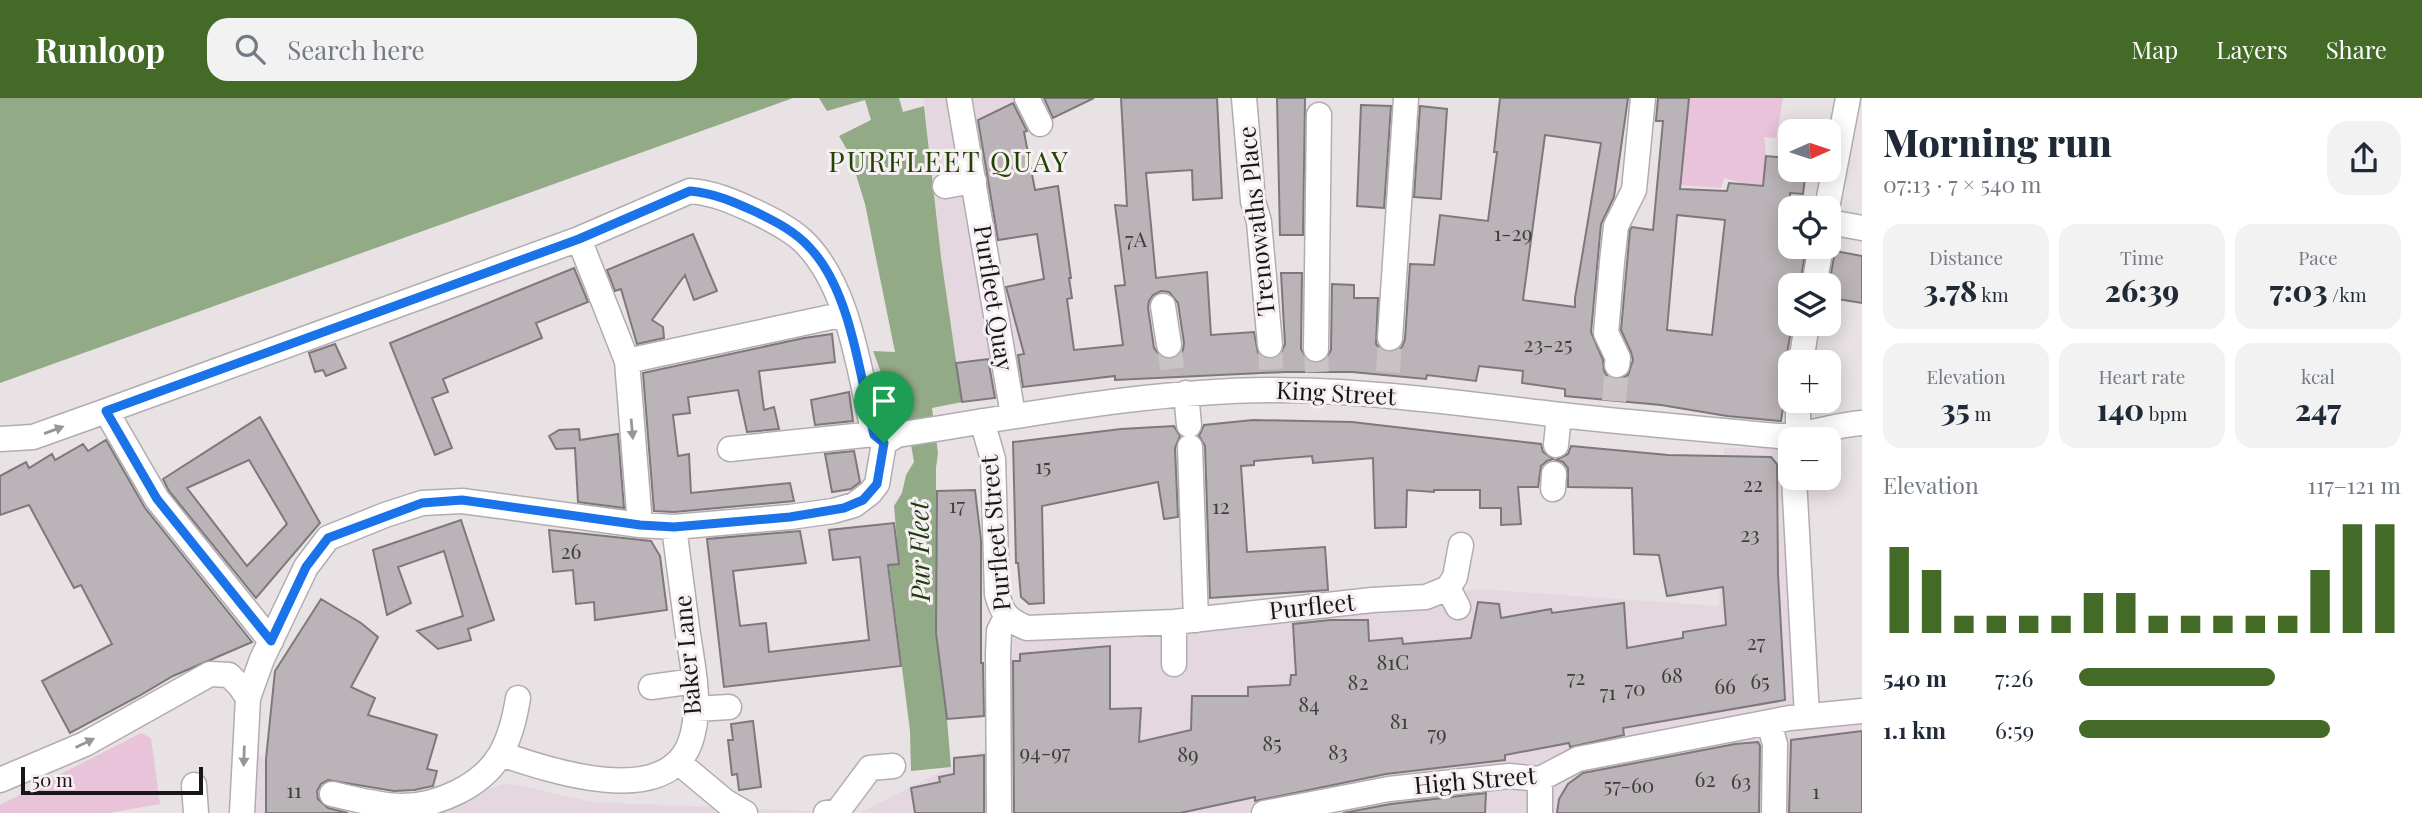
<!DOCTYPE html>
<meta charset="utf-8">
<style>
body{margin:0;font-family:"Playfair Display",serif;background:#f2f2f3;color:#1f2937;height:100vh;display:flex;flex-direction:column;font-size:26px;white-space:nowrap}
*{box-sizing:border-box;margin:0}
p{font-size:23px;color:#747a83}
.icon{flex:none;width:38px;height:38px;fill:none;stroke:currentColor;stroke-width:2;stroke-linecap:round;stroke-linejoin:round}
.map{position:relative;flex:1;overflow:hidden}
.drawer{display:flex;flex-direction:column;background:#fff;width:560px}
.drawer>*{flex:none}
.needle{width:46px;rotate:87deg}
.buttons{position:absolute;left:1778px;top:21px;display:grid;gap:14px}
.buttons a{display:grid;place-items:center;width:63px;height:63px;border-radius:14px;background:#fff;box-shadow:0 4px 18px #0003;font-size:35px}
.scale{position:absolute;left:21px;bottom:18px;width:182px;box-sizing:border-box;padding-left:7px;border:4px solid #181617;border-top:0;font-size:19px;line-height:24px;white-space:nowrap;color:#181617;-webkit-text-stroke:5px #f6eff3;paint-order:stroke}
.pin{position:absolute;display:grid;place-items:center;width:60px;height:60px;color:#fff;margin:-72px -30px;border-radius:50% 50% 50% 0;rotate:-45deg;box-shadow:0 0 7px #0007}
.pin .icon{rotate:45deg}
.round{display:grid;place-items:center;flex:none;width:74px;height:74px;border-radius:21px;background:#f2f2f3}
.head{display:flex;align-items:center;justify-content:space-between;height:119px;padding:0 21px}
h1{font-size:38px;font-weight:800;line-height:52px}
.stats{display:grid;grid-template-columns:repeat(3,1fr);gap:10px;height:119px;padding:7px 21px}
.stats div{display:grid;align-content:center;border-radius:18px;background:#f2f2f3;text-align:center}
.stats b{font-size:30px;font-weight:800}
.stats small{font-size:19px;font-weight:400}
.stats p{font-size:19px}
.chart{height:196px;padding:14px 21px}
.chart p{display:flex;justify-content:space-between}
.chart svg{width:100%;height:126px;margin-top:7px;stroke:#436b27;stroke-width:6}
ul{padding:0 21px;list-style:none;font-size:23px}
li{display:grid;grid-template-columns:112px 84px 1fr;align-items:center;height:52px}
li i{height:18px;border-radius:9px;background:#436b27}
header{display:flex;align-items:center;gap:42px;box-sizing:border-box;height:98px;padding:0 35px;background:#436b27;color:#fff}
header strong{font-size:33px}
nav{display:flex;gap:38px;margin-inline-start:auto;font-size:24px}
.search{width:490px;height:63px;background:#f2f2f3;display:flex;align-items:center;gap:18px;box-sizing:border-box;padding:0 24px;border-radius:21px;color:#747a83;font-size:26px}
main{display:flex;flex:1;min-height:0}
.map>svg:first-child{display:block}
.built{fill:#e5d7df}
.green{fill:#e8c3d9}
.water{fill:#93aa86}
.building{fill:#bab3b7;stroke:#7e787c;stroke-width:2;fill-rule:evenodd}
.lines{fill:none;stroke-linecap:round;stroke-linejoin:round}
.minor-tunnel{stroke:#c9c3c6;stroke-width:24;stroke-dasharray:24 12;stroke-linecap:butt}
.minor-casing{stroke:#b2acb0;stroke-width:27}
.minor{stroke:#fff;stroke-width:24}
.oneway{fill:#979697}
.route-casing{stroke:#fff;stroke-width:14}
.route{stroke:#1a73e8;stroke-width:9}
.labels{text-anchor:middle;stroke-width:6;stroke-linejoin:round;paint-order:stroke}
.number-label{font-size:21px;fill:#403d3f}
.street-label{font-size:24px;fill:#181617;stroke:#f6eff3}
.water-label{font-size:26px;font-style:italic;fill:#1e3c05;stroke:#f6eff3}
.quarter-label{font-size:28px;letter-spacing:2px;fill:#214400;stroke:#f6eff3}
</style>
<header>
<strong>Runloop</strong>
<div class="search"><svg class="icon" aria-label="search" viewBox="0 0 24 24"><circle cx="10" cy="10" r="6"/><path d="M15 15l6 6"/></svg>Search here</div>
<nav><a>Map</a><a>Layers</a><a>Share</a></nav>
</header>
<main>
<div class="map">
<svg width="1862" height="715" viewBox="0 0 1862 715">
<rect width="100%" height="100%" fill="#e8e2e5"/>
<path class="built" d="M924,0H1023L978,22L1004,190L1020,243L1026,289L997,300L991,261L956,265L941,159Z
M1724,350H1790V380L1807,618L1862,613V715H249L256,655L266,663L331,681L324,702L410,715L507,685L593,704L859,715L990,649L1006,545L1021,538L1363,509L1479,491L1719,508Z"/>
<path class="green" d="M1689,0H1783L1776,40L1764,39L1766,58L1762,91L1724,80L1721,90L1680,87Z
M141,635L151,640L160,706L109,715H0V707Z"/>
<path class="water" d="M0,0H793L0,285Z
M819,0H899L903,14L924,8L941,159L962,304L932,310L938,355L936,370V535L947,621L951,669L911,673L910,633L889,467L899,466L894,408L902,395L906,377L914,364L906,317L896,315L873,253L895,254L865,106L850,57L839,38L871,22L865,2L827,13Z"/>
<path class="building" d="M1044,0H1094L1053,20Z
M1121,0H1217L1222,100L1193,102L1192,72L1146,75L1156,180L1207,174L1211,237L1254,234L1258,255L1263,260L1271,262L1279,259L1285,246L1281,175H1302L1301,251L1308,263L1316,266L1324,264L1331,252L1332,186L1354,187V200H1378L1376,246L1381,252L1388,255L1396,254L1402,249L1405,241L1410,166L1434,167L1440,117L1488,123L1497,54H1494L1500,0H1628L1614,99L1601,126L1591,234L1603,262L1604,273L1608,279L1616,282L1628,277L1633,262L1631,254L1621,232L1630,132L1632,129L1653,132L1663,23H1656L1658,0H1689L1680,91L1727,93L1729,85L1763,88L1766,58L1790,60V72H1806L1803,96L1790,95V149H1806L1800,187H1790L1792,226L1786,262L1789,272L1781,323L1727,318L1661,307L1565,298V291L1522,285L1523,273L1479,268L1476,283L1427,277L1426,281L1352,274H1285L1115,282V278L1023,289L1018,257L1024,256L1006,189L1044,181L1037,136L998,142L978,22L1013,5L1027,33L1024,34L1035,92L1058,88L1071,180H1069L1072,200L1067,201L1074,252L1123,247L1115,188L1125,187L1115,107L1127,108ZM1545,37L1601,45L1575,200V209L1523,202ZM1677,117L1725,122L1712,237L1667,232ZM1161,193L1169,194L1178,205L1184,245L1183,252L1179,258L1171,262L1163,261L1154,250L1148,210L1149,203L1153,197Z
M1277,0H1305L1303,137H1280Z
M1361,7L1391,8L1384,110L1357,108Z
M1420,8L1447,11L1441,101L1414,99Z
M693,136L717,193L694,202L685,177L652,222L663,229L664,240L637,246L621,191L615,193L607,172Z
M1835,153L1862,158V205L1831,200L1833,187H1829Z
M574,170L588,204L536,225L542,240L443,281L448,294L432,300L452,350L435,357L390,245Z
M832,236L835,264L759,273L764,312L774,309L779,331L747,334L738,292L688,299L690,315L673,317L678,358L689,356L691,395L790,385L794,403L674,414L654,413L643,275L804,240Z
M335,246L346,270L326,278L323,272L315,274L309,255Z
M988,261L995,300L962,304L956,265Z
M849,294L853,323L815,327L811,302Z
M260,319L320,425L256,500L169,393L163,381ZM249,362L287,426L247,468L187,390Z
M1253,322L1352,324L1541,346L1543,354L1553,361L1547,363L1541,368L1538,389H1518L1521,426L1501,427V410H1480V392H1434V394L1407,392L1406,429L1375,430L1373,360L1313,365L1312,358L1254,363V367L1241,368L1247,454L1325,449L1328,492L1210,500L1205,348L1199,338L1204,327Z
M1174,328L1180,338L1175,350L1178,419L1164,421L1158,384L1042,408L1044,505L1029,506L1021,499L1018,465H1016L1013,344L1121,331Z
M579,331L580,342L618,336L624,410L578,404L575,350L556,351L549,338L559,332Z
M106,342L145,410L252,544L173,578L139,598L70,635L42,583L112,546L81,487L74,490L29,407L0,417V378L26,364L29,370L52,356L55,362L83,346L88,353Z
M1571,348L1668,357L1771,359L1777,366L1778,476L1785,602L1623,630L1624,637L1570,649L1569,645L1505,657V662L1386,676L1255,703V699L1180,715H1014L1013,563H1020V556L1110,548V611L1141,610L1139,644L1191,632L1192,598H1248V589L1290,587L1291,577H1296L1293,526L1330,522H1368L1369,543L1402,540L1403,546L1471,540L1478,504L1499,506L1501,520L1551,511L1552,515L1624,505L1627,550L1683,540V534L1726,527L1723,489L1667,498L1659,457L1634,456L1632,390L1568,389V370L1563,364L1556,362L1568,356Z
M854,353L860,384L851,391L832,394L825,356Z
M975,392L981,442V565H983L984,618L947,621L936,535L937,393Z
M461,422L494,522L468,531L471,542L438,551L417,533L463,518L444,453L398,469L411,505L387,517L373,452Z
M894,425L899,466L888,467L901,568L724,589L707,441L800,433L806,465L733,473L740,528L766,525L769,554L869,542L860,459L833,462L829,432Z
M549,432L651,443L660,458L667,512L595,522L594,504L576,506L573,472L553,474Z
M321,501L361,525L378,539L351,589L375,600L368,617L437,637L427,671L437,673L433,688L414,692L394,693L328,682L321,686L317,693L318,701L328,710L348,715H266V661L275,573Z
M753,623L761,689L739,692L737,676L732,677L728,642H733L731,626Z
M1862,633V715H1789L1791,642Z
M1758,644L1760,648L1759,715H1557L1559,701L1568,686L1583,675L1735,646Z
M984,657V715H915L911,690L940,684L939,679L954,676V660Z
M1486,695L1485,715H1343L1391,706Z"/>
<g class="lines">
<path class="minor-tunnel" d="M1169,247L1173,278
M1270,247L1271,275
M1316,251L1317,274
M1388,274L1390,240
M1614,303L1617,267"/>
<g class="minor-casing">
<path id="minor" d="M959,0L1013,317
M1027,0L1040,26
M1244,0L1253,103L1259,124L1270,247
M945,88L974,83
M1827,110L1848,0
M1829,124L1862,130
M579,141L627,263L640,427
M1814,187L1821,149
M1163,208L1169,247
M1390,240L1406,0
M1316,251L1319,17
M627,263L845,216
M1801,264L1807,226
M1617,267L1618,260L1606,235L1612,164L1616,128L1634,92L1643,0
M1186,295L1189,327
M106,313L157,401L271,543
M982,323L993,361L997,496C1002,516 1009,523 1027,530L1174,524L1372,502L1426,499L1448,490L1455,479L1461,447
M1798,338V303
M0,341L33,339L106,313L579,141L690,93C715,95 734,104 756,114C772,122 789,130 802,142C850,187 859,275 874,336L884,345
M884,345L897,337C1022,318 1144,293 1271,292C1368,292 1465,306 1561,317C1633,325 1705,331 1778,338C1809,338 1832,327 1862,325
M1556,347L1559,317
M1190,349L1196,522
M730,351L874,336
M1794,380L1807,618
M1553,391L1554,376
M1448,490L1458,509
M1174,524V566
M651,589L695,583
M696,611L729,609
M1769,625L1775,646L1774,715
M501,656C548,672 665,712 690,645C703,609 692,566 687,529C683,496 678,462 674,429
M678,664L726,704L745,715
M1540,681V715
M0,682L85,646L210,576L229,577L240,588L248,600
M194,687L196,715
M332,696C355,701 379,708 402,708C437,708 482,688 500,657C510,640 515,619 518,600
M242,715L248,600L262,561L306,469L328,440L385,417L422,405L462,403L640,427L674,429L790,419L833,413L854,407L870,395L877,386L884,345
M826,715L838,713L870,670L893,668
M999,715L998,556L999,533L1006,519
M1264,715L1389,691L1509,678L1540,681L1578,661L1790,620L1862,613"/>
</g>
<use href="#minor" class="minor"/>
</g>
<defs><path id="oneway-solid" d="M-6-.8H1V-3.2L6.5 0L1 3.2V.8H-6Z" transform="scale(1.75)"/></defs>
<g class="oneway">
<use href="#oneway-solid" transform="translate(632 331) rotate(85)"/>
<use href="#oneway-solid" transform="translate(54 332) rotate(-20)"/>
<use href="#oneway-solid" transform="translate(85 645) rotate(-26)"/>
<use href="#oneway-solid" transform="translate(244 658) rotate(92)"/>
</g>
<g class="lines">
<g class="route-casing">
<path id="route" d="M690,93C714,95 734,104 756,114C776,124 795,133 810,150C851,193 860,279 874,337L884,345L877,386L863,402L844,410L790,419L674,429L640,427L462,402L422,405L328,440L306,469L271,543L157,401L106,313L579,141Z"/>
</g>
<use href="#route" class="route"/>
</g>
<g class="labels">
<g class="number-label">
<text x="1513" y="143">1-29</text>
<text x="1136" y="149">7A</text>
<text x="1548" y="254">23-25</text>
<text x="1043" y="376">15</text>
<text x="1753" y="394">22</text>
<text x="957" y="415">17</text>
<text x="1221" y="416">12</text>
<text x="1750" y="444">23</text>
<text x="571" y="461">26</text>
<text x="1756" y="552">27</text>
<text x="1393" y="572">81C</text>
<text x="1672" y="585">68</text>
<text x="1576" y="587">72</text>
<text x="1760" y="591">65</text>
<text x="1358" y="592">82</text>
<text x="1725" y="596">66</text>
<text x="1635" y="598">70</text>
<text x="1608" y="602">71</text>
<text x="1309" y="614">84</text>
<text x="1399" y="631">81</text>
<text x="1437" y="643">79</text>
<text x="1272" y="653">85</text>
<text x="1045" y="662">94-97</text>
<text x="1338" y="662">83</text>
<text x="1188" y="664">89</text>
<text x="1705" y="689">62</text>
<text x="1741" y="691">63</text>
<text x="1629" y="695">57-60</text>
<text x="294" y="700">11</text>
<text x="1816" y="701">1</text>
</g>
<g class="street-label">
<text transform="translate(1257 123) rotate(-96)" y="8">Trenowaths Place</text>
<text transform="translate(993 200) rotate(81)" y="8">Purfleet Quay</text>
<text transform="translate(1336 296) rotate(3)" y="8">King Street</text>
<text transform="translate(996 435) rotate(-95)" y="8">Purfleet Street</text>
<text transform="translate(1312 509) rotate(-6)" y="8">Purfleet</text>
<text transform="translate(688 557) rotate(-95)" y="8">Baker Lane</text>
<text transform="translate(1475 683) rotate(-5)" y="8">High Street</text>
</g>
<g class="water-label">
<text transform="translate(920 453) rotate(-91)" y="9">Pur Fleet</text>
</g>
<g class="quarter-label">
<text x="949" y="74">PURFLEET QUAY</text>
</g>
</g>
</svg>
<div class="buttons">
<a><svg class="needle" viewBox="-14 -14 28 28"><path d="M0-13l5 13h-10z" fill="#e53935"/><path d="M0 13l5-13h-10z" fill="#747a83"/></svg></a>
<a><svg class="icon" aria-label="locate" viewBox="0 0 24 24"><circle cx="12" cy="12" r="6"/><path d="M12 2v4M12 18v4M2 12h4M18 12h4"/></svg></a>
<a><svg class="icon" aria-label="layers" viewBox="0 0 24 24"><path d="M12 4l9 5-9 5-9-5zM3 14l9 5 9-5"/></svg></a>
<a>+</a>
<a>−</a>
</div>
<div class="scale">50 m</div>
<div class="pin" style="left:884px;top:345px;background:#1e9e55"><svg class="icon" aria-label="arrive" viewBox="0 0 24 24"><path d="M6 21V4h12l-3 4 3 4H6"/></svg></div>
</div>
<section class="drawer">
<div class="head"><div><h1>Morning run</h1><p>07:13 · 7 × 540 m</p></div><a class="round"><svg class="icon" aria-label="share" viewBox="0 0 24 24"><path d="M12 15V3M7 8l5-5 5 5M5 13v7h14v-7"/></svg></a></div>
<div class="stats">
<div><p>Distance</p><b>3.78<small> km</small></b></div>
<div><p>Time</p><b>26:39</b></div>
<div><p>Pace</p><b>7:03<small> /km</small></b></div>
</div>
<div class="stats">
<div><p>Elevation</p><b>35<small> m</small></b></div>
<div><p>Heart rate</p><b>140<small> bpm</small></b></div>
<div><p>kcal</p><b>247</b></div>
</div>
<div class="chart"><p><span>Elevation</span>117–121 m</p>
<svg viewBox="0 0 160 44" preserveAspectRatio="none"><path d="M5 44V14M15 44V22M25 44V38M35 44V38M45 44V38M55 44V38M65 44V30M75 44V30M85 44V38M95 44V38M105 44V38M115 44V38M125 44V38M135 44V22M145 44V6M155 44V6"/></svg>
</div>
<ul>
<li><b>540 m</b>7:26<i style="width:61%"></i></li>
<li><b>1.1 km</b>6:59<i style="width:78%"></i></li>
</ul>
</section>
</main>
